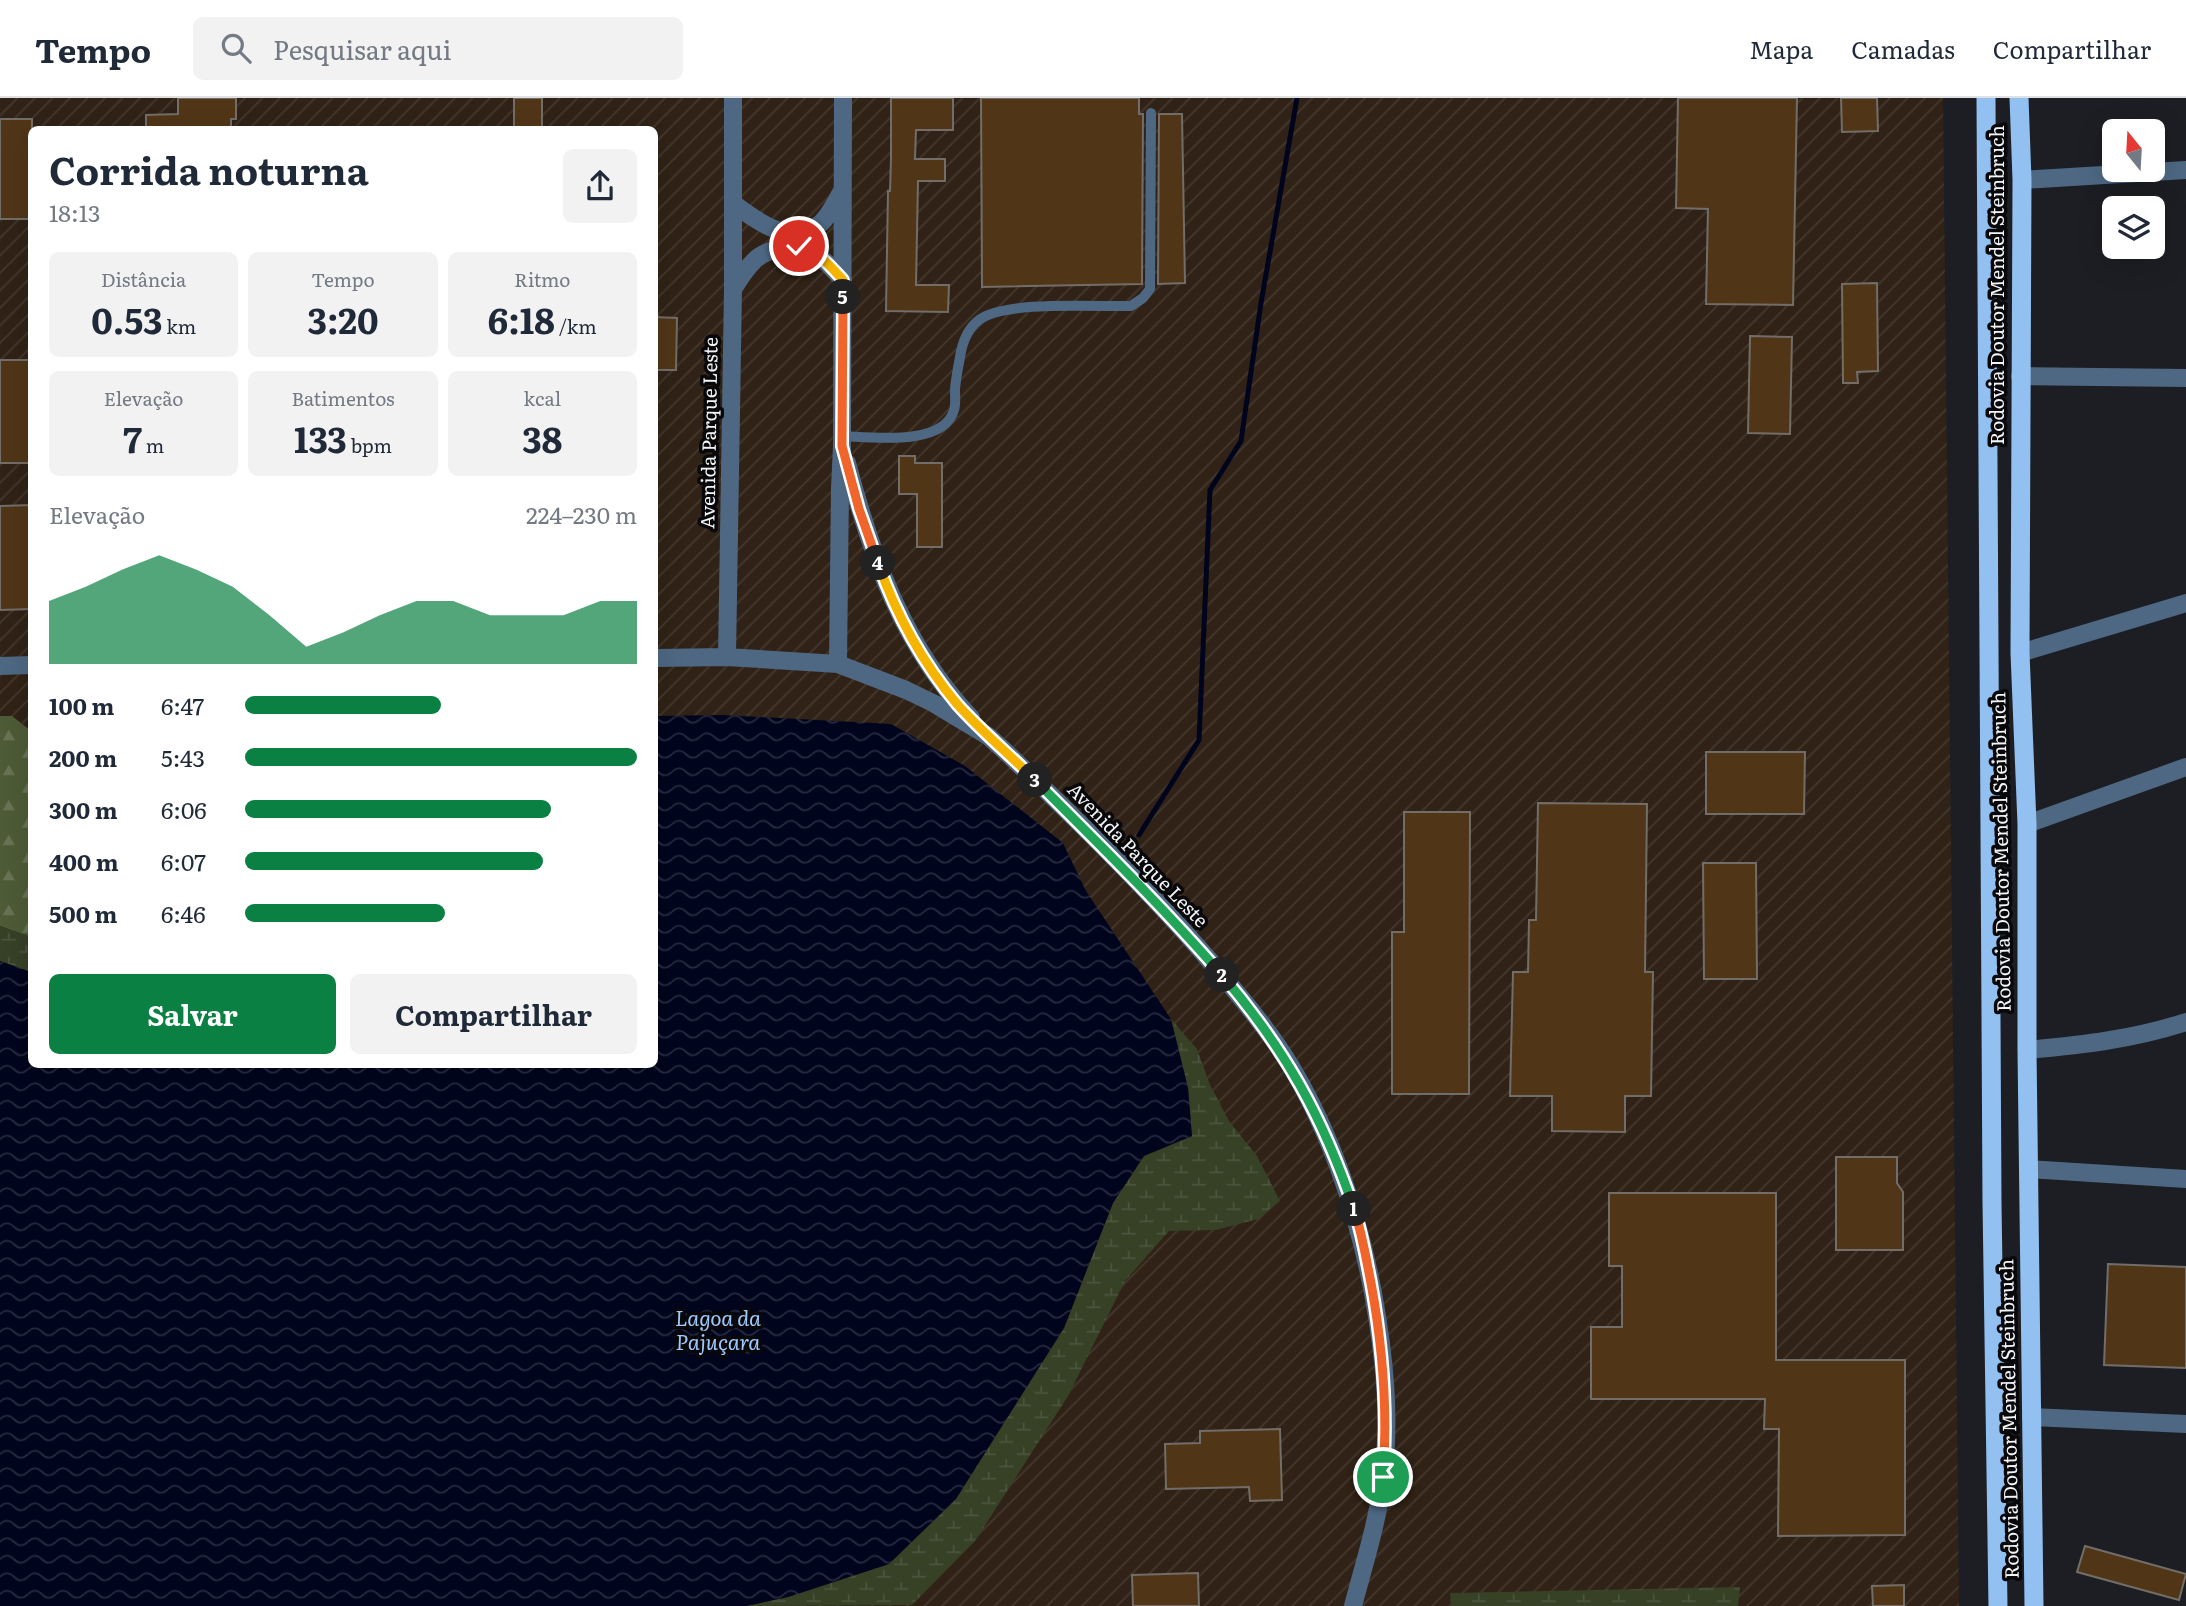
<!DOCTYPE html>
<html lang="pt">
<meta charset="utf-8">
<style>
body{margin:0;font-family:Literata,serif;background:#f2f2f3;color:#1f2937;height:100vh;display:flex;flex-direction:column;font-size:26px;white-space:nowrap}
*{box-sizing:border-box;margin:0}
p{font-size:23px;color:#747a83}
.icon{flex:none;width:38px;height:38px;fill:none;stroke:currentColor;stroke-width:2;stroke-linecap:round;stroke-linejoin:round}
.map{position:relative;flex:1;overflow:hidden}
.drawer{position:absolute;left:28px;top:28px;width:630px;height:942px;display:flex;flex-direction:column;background:#fff;border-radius:10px;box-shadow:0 7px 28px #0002}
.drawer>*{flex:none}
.needle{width:46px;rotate:342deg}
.controls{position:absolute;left:2102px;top:21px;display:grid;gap:14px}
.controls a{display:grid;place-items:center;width:63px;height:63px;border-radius:10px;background:#fff;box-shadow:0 7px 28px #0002;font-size:35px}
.pin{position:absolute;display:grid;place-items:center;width:60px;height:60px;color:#fff;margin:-30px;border:4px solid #fff;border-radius:50%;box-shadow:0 2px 7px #0007}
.km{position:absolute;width:35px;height:35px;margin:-18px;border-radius:50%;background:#222;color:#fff;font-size:19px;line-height:35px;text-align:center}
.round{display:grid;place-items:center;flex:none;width:74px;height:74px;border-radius:10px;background:#f2f2f3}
.headline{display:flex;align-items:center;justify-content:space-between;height:119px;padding:0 21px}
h1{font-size:38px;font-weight:700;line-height:52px}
.stats{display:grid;grid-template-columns:repeat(3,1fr);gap:10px;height:119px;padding:7px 21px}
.stats div{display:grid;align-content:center;border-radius:10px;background:#f2f2f3;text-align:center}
.stats b{font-size:35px;font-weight:700}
.stats small{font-size:19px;font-weight:400}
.stats p{font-size:19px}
.chart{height:196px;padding:14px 21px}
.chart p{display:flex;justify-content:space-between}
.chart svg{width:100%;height:126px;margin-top:7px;fill:#0b8043;opacity:.7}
.primary-button{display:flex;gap:14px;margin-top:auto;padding:14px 21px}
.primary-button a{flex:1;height:80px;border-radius:10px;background:#0b8043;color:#fff;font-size:28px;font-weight:700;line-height:80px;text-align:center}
.primary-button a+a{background:#f2f2f3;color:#1f2937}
ul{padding:0 21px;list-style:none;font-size:23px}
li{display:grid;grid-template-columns:112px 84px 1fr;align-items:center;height:52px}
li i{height:18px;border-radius:9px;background:#0b8043}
header{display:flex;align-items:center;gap:42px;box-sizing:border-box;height:98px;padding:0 35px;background:#fff;border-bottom:2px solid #e0e1e3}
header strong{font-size:33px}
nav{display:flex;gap:38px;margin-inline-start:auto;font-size:24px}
.search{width:490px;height:63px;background:#f2f2f3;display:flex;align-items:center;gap:18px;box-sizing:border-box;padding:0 24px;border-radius:10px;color:#747a83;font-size:26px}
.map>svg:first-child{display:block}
.industrial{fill:url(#industrial-furrows);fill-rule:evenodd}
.forest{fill:url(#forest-firs)}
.wetland{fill:url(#wetland-marsh)}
.water{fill:url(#water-waves)}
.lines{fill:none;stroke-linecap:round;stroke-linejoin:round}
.stream{stroke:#00051d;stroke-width:5}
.building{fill:#503617;stroke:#726d68;stroke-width:2}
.service{stroke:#4e6883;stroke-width:10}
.minor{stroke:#4e6883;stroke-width:18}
.tertiary{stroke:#4e6883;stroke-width:18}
.trunk{stroke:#91c0f1;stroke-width:19}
.split-1-casing{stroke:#fff;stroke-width:14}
.split-2-casing{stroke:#fff;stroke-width:14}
.split-3-casing{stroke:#fff;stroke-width:14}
.split-4-casing{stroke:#fff;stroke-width:14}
.split-5-casing{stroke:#fff;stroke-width:14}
.split-6-casing{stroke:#fff;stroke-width:14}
.split-1{stroke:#f0652b;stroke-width:9}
.split-2{stroke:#22a559;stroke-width:9}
.split-3{stroke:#22a559;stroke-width:9}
.split-4{stroke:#f5b400;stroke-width:9}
.split-5{stroke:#f0652b;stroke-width:9}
.split-6{stroke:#f5b400;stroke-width:9}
.labels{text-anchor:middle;stroke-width:7;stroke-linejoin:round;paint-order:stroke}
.street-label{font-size:19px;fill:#f3f5f8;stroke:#08080a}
.water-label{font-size:21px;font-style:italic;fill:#9fc8fe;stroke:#08080a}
</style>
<header>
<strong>Tempo</strong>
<div class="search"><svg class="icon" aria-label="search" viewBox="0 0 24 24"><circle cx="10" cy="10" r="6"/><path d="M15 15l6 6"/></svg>Pesquisar aqui</div>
<nav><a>Mapa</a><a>Camadas</a><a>Compartilhar</a></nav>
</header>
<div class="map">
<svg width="2186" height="1508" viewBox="0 0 2186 1508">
<defs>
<pattern id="industrial-furrows" width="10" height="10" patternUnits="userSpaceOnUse" patternTransform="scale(1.75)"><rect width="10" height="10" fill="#302216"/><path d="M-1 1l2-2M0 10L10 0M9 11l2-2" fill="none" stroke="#44382d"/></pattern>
<pattern id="forest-firs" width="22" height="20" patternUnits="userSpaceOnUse" patternTransform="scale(1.75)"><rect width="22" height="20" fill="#4d5b36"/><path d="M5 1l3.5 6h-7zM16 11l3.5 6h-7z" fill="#677354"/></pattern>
<pattern id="wetland-marsh" width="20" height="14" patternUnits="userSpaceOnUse" patternTransform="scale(1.75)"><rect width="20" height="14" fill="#374126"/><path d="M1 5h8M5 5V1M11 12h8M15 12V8" fill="none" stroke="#4b543c"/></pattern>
<pattern id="water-waves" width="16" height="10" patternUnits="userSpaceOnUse" patternTransform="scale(1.75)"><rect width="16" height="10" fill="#00051d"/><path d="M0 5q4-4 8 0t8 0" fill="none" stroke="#262a3f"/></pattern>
</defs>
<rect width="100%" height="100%" fill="#1c1e23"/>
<path class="industrial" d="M0,0H1943L1959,1508H0ZM32,32H654V966H32Z"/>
<path class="forest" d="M0,618H12L31,633V839L0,828Z"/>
<path class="wetland" d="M0,828L31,839V874L0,863Z
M1171,921L1197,951L1210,987L1229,1023L1257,1058L1280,1103L1258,1121L1216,1132L1169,1133L1125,1183L1068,1298L975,1443L912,1507L746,1508L788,1499L889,1466L956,1400L1064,1230L1113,1105L1144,1058L1192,1038L1188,990Z
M1740,1489L1738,1508H1451L1450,1495Z"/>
<path class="water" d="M723,617L891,626L965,668L1063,745L1086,793L1171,921L1188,990L1192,1038L1144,1058L1113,1105L1064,1230L956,1401L889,1466L788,1499L746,1508H0V863L31,874L32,966H654L655,618Z"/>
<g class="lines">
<path class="stream" d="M1139,737L1199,642L1210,392L1241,343L1261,205L1297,0"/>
</g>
<path class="building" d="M178,0H236V21H231V32H146V17L178,16Z
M514,0H542V32H514Z
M891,0H953V32H916L915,61H945V83H918L916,187H949L948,214L886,213L888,93H890L891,61Z
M981,0H1139V16H1143L1142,186L982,189Z
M1678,0H1797L1793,207L1706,206L1708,111L1676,110Z
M1841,0H1877L1878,33L1842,34Z
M1159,16H1182L1185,185L1158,186Z
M0,21H32V121H0Z
M1877,185L1878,273L1857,274L1858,285H1843L1842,186Z
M654,219L677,220L676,272H654Z
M1750,238L1792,239L1790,336L1748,335Z
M0,262H32V365H0Z
M899,358H915V365H942V449H917V396H899Z
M32,407V511L0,512V408Z
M1706,654H1805L1804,716H1706Z
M1538,705L1647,706L1645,874H1653L1651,998H1625V1034L1552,1033V998H1510L1513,874H1528L1529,822H1536Z
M1404,714H1470L1469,996H1392V834H1404Z
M1703,765H1756L1757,881H1704Z
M1836,1059H1897V1085L1903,1094V1152H1836Z
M1609,1095H1776V1262H1905V1437L1778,1438L1779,1331H1764L1765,1301H1591V1229H1622V1168H1609Z
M2108,1166L2186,1169V1270L2104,1267Z
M1280,1331L1282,1402L1250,1403L1249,1389L1166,1391L1165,1346L1200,1345V1333Z
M2085,1448L2186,1476L2179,1502L2077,1474Z
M1198,1475L1199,1508H1133L1132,1477Z
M1904,1487V1508H1873L1872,1488Z"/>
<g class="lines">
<path class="service" d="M842,338C871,339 944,349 954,312C956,306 955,298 955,291C956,280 958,270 960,259C962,246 967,231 979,222C1005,202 1096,209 1131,208L1143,200L1150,191L1151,15"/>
<path class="minor" d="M2022,82L2186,72
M2020,278L2186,280
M2020,555L2186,505
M2027,726L2186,669
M2027,952C2082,947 2134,941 2186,924
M2029,1071L2186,1081
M2031,1319L2186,1326"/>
<path class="tertiary" d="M733,105C758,124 790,149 821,125C830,117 836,103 842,93
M733,191C739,182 745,172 753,164C759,157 769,153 777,151C807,141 825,162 843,182
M847,365C872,459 903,548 971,620
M727,559L733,191V0
M654,560L727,559L838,566L906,592L933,605L988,638L1007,655C1077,722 1147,790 1210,863C1243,902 1277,941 1301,986C1337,1052 1359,1122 1373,1195C1384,1256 1391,1318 1383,1379C1378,1423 1364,1466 1353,1508
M838,566L840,390L842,348L843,0
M0,568L32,567"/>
<path class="trunk" d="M1986,0L1992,1104L1998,1508
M2019,0L2022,82L2020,555L2027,726V952L2034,1508"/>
</g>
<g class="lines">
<g class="split-1-casing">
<path id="split-1" d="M1354,1111C1362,1135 1366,1160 1371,1185C1383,1250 1388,1313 1383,1379"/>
</g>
<g class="split-2-casing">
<path id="split-2" d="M1222,877C1285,951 1323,1019 1354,1111"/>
</g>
<g class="split-3-casing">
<path id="split-3" d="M1035,682C1099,746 1163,809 1222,877"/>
</g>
<g class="split-4-casing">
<path id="split-4" d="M878,465C896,516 922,564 957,606C981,633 1009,656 1035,682"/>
</g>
<g class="split-5-casing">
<path id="split-5" d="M843,199L842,348L859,411L878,465"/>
</g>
<g class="split-6-casing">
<path id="split-6" d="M799,148C819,154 829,167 843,182V199"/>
</g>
<use href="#split-1" class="split-1"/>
<use href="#split-2" class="split-2"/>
<use href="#split-3" class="split-3"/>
<use href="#split-4" class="split-4"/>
<use href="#split-5" class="split-5"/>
<use href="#split-6" class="split-6"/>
</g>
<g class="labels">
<g class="street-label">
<text transform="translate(1997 187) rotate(-90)" y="7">Rodovia Doutor Mendel Steinbruch</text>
<text transform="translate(709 335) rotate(-89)" y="7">Avenida Parque Leste</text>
<text transform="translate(2001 754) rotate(-91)" y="7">Rodovia Doutor Mendel Steinbruch</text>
<text transform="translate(1138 757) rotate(46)" y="7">Avenida Parque Leste</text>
<text transform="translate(2009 1321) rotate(-91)" y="7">Rodovia Doutor Mendel Steinbruch</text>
</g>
<g class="water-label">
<text x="718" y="1228">Lagoa da<tspan x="718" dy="24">Pajuçara</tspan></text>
</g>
</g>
</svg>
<div class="controls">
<a><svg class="needle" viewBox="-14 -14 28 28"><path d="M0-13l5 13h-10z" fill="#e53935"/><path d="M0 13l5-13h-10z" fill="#747a83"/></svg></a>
<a><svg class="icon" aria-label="layers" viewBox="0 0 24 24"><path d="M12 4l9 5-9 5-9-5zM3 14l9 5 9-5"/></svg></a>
</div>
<div class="pin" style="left:1383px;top:1379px;background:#1e9e55"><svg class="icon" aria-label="arrive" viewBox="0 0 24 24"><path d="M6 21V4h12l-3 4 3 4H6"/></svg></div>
<div class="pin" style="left:799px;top:148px;background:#d93025"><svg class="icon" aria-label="check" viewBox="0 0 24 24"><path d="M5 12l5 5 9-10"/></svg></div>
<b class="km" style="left:1354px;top:1111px">1</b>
<b class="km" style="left:1222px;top:877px">2</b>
<b class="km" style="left:1035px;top:682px">3</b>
<b class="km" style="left:878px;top:465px">4</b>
<b class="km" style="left:843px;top:199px">5</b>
<section class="drawer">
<div class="headline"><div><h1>Corrida noturna</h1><p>18:13</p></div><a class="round"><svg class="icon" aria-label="share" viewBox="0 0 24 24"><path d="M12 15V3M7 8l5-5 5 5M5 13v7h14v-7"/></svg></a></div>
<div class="stats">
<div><p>Distância</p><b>0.53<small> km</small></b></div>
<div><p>Tempo</p><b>3:20</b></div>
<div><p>Ritmo</p><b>6:18<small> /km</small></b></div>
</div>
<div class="stats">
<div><p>Elevação</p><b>7<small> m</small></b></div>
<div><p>Batimentos</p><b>133<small> bpm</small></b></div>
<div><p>kcal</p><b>38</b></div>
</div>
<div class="chart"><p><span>Elevação</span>224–230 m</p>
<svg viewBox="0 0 160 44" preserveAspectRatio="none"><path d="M0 44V22L10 17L20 11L30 6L40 11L50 17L60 27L70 38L80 33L90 27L100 22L110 22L120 27L130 27L140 27L150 22L160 22V44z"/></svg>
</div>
<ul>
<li><b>100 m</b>6:47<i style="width:50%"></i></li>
<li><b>200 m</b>5:43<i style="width:100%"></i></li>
<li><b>300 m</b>6:06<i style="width:78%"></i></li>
<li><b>400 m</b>6:07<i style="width:76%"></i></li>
<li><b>500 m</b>6:46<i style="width:51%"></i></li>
</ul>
<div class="primary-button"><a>Salvar</a><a>Compartilhar</a></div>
</section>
</div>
